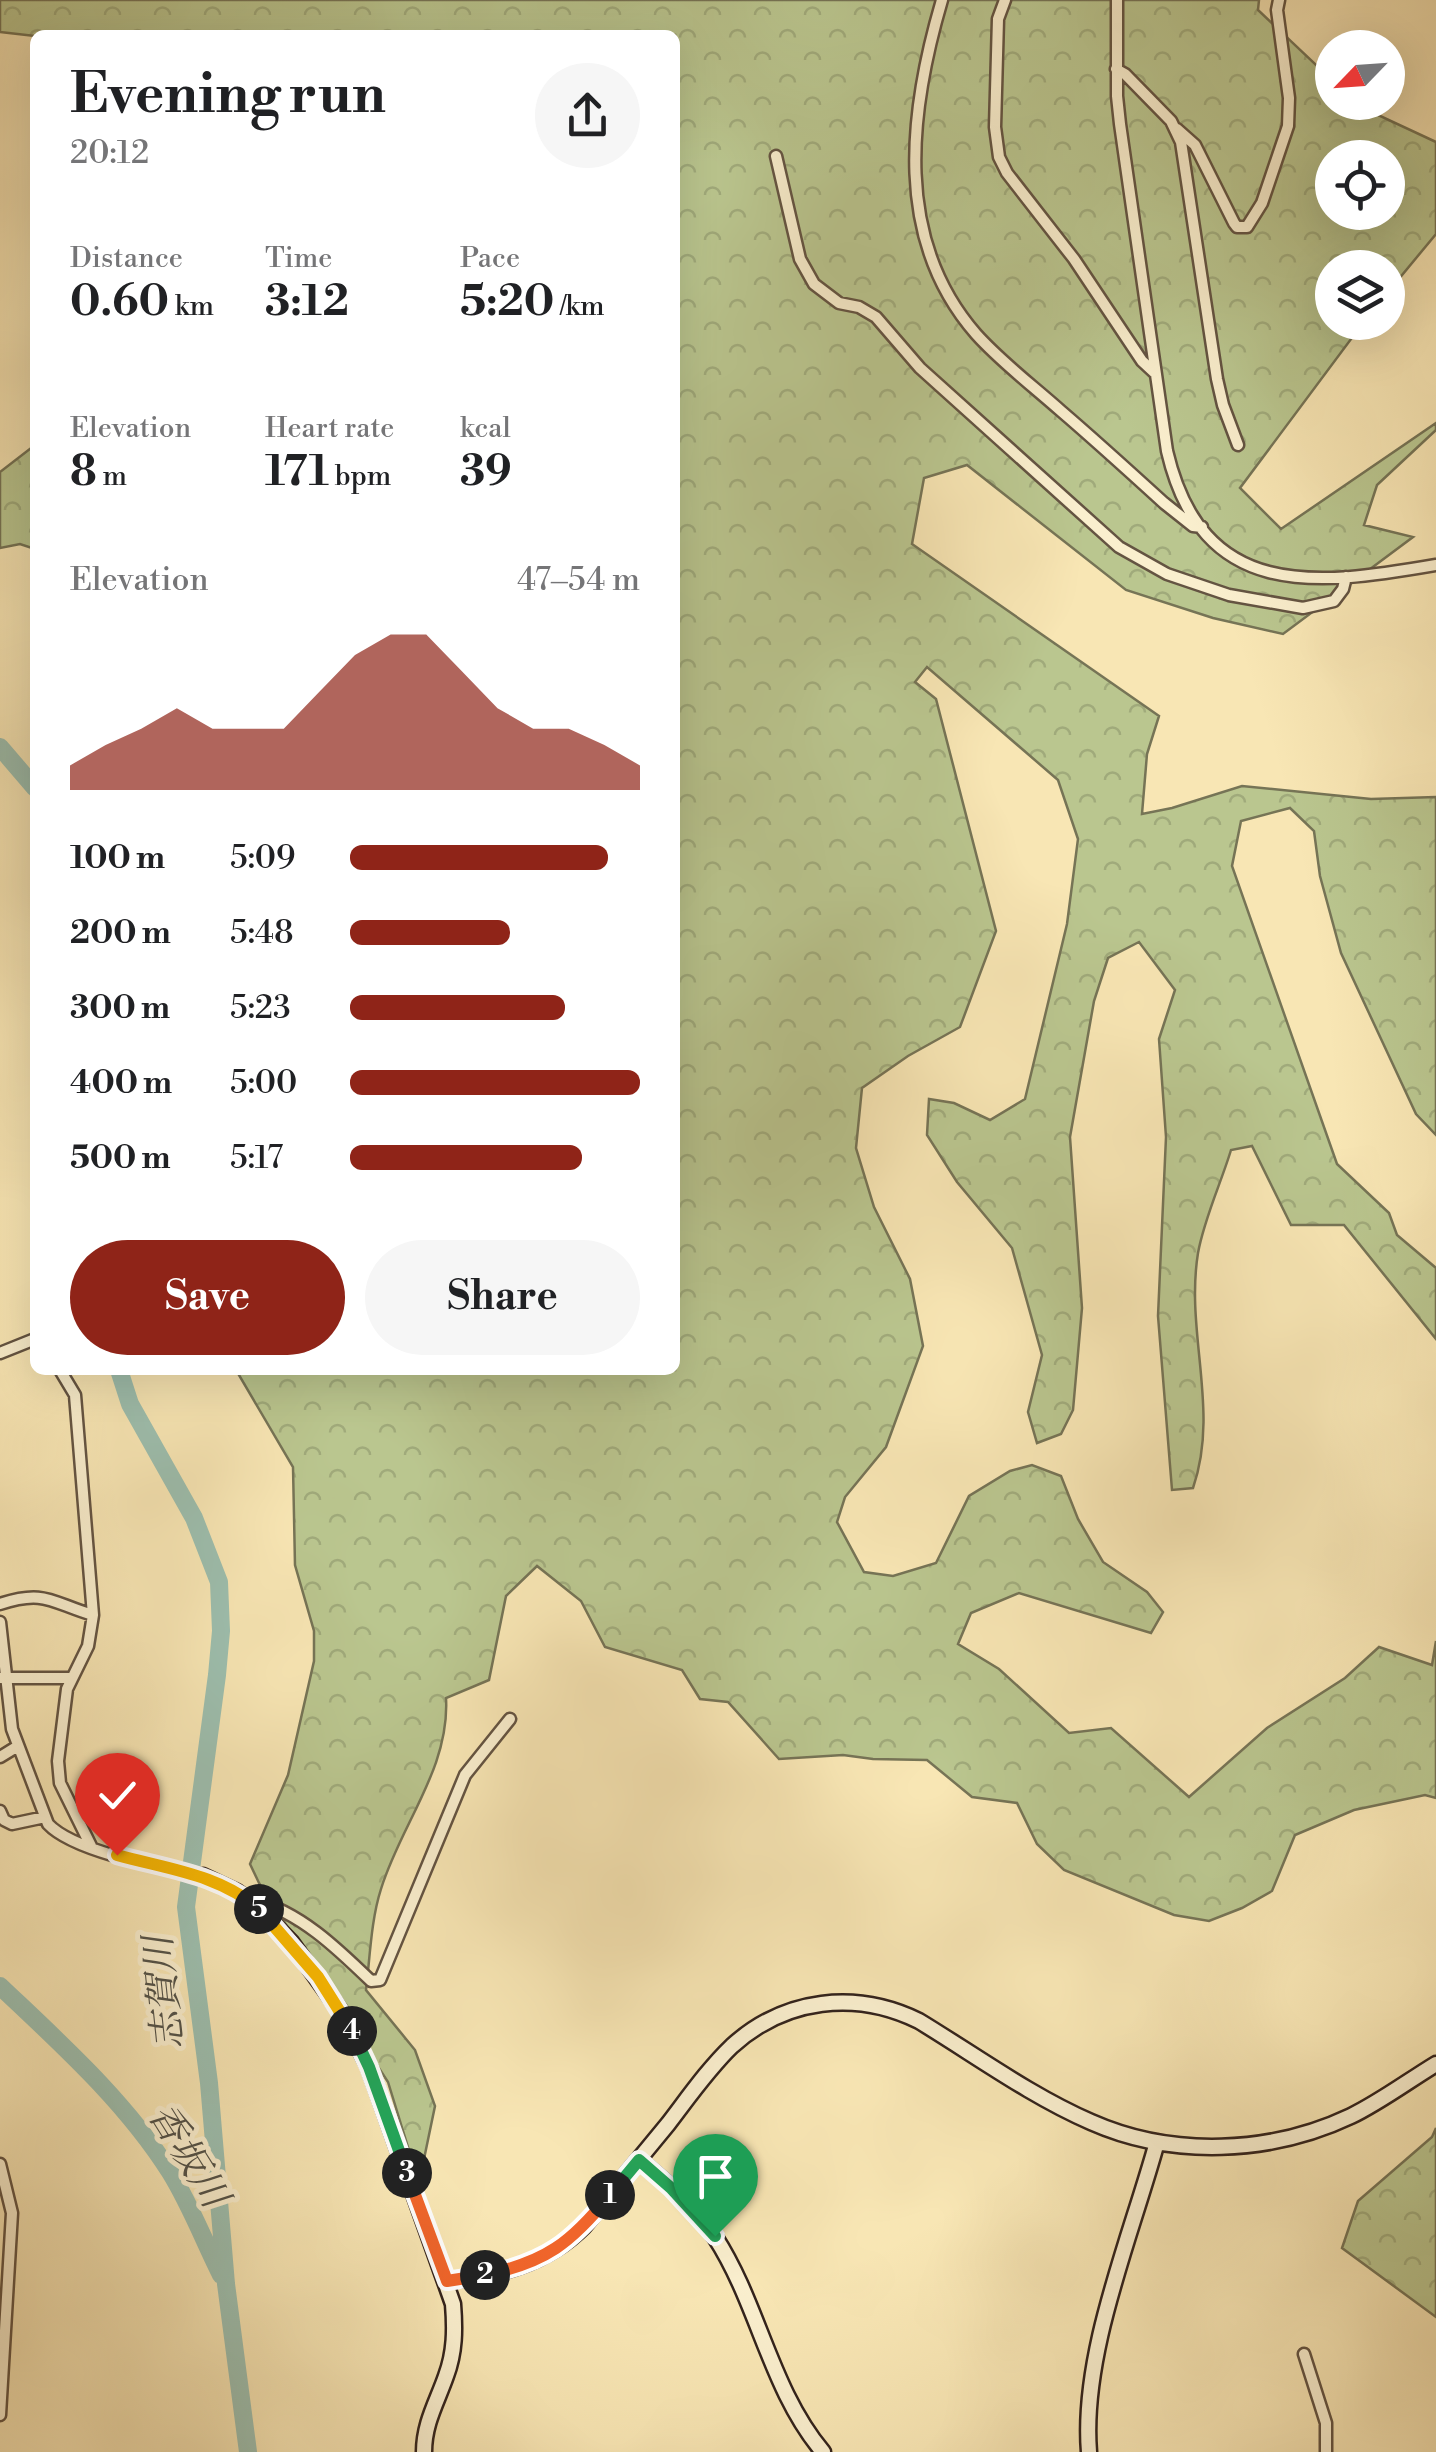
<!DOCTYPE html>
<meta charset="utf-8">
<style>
body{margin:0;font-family:"Libre Bodoni","Noto Serif JP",serif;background:#f6f6f6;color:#202124;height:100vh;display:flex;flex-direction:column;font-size:38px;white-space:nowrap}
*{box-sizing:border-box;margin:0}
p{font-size:32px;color:#757577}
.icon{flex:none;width:55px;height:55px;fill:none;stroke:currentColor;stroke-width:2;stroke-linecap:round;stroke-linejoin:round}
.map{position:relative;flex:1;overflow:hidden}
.sheet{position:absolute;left:30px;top:30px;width:650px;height:1345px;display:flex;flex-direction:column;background:#fff;border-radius:15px;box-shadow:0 10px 40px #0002}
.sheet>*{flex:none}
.needle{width:65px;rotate:245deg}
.fabs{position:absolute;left:1315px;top:30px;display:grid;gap:20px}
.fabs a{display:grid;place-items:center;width:90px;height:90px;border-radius:50%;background:#fff;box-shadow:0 10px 40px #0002;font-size:50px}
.pin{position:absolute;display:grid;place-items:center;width:85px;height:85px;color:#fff;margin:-102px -42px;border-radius:50% 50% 50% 0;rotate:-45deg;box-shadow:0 0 10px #0007}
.pin .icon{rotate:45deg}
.km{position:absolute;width:50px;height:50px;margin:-25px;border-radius:50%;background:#222;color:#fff;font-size:28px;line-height:50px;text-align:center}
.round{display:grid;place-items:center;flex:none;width:105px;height:105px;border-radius:52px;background:#f6f6f6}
.head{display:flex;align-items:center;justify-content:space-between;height:170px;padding:0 40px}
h1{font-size:55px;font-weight:700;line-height:75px}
.figures{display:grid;grid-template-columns:repeat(3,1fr);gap:15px;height:170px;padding:10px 40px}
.figures div{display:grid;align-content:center}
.figures b{font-size:42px;font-weight:700}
.figures small{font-size:28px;font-weight:400}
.figures p{font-size:28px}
.chart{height:280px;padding:20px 40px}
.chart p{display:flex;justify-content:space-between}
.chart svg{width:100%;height:180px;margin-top:10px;fill:#8f2418;opacity:.7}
.primary-button{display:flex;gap:20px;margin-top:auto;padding:20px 40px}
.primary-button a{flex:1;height:115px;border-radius:60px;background:#8f2418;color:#fff;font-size:40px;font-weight:700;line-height:115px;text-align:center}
.primary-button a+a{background:#f6f6f6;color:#202124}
ul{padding:0 40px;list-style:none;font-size:32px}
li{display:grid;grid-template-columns:160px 120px 1fr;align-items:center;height:75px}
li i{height:25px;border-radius:12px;background:#8f2418}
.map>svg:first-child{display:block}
.forest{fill:url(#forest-crowns);stroke:#767456;stroke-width:2.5;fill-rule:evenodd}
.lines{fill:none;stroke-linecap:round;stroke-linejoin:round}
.river{stroke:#9dbfaf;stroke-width:18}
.street-casing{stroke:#645442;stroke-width:15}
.secondary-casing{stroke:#33231c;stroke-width:19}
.street{stroke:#faefce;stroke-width:10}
.secondary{stroke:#faefce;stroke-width:14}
.split-1-casing{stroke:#fff;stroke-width:20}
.split-2-casing{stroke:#fff;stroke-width:20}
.split-3-casing{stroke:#fff;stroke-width:20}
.split-4-casing{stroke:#fff;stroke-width:20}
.split-5-casing{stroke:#fff;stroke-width:20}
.split-6-casing{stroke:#fff;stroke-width:20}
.split-1{stroke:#22a559;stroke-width:12}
.split-2{stroke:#f0652b;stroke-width:12}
.split-3{stroke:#f0652b;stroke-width:12}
.split-4{stroke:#22a559;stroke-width:12}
.split-5{stroke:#f5b400;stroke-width:12}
.split-6{stroke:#f5b400;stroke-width:12}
.labels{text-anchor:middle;stroke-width:10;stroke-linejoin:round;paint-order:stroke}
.water-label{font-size:38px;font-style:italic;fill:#535248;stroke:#faefce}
</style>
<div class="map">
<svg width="1436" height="2452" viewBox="0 0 1436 2452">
<defs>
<pattern id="forest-crowns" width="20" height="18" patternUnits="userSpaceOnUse" patternTransform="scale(2.5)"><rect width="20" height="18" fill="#bac68f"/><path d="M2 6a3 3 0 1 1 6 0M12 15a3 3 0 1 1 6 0" fill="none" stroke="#a0aa7b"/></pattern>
</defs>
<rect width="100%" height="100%" fill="#f8e6b4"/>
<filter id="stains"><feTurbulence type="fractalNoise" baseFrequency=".002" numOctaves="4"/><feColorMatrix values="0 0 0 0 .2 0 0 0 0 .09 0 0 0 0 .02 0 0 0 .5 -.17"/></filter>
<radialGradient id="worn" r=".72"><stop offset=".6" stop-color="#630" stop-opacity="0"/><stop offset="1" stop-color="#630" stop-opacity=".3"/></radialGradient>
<path class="forest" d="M0,0H1259L1258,10L1332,80V102L1357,103L1365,109L1436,142V234L1388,292V268H1332V322L1363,323L1240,488L1281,529L1436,423V430L1377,485L1364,525L1413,537L1283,634L1213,618L1126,590L967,465L924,478L912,544L1159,716L1147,754L1142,814L1172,808L1242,786L1371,799L1436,797V1135L1416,1114L1341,953L1320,876L1314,831L1290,808L1241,821L1232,866L1337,1164L1389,1213L1397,1235L1436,1268V1339L1344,1225H1291L1252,1146L1231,1150C1221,1183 1204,1219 1198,1253C1185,1333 1220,1410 1193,1488L1172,1490L1158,1316L1166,1137L1159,1039L1175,990L1139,942L1108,958L1094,1001L1070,1137L1082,1308L1073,1410L1061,1434L1037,1443L1028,1412L1042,1355L1012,1248L957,1182L927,1135L929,1099L954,1103L990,1120L1025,1099L1067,924L1078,839L1058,780L927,667L915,682L936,699L996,931L960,1027L908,1056L862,1088L856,1148L874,1207L910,1279L923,1346L886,1447L845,1497L837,1522L864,1572L893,1576L936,1563L969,1496L1010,1471L1032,1465L1061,1476L1078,1519L1103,1562L1147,1592L1163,1612L1151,1633L1019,1593L971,1613L958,1644L999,1669L1069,1733L1111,1728L1189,1797L1267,1728L1345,1678L1379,1647L1432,1665L1436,1641V1798L1425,1795L1354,1810L1295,1835L1272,1891L1242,1908L1209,1921L1174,1915L1064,1870L1037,1844L1017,1803L972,1797L927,1760L873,1759L843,1755L779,1759L728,1702L700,1699L682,1670L605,1647L581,1601L537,1566L506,1596L489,1680L446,1698C450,1768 401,1824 381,1889C371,1920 370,1957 366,1990L415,2050L435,2106L419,2183L388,2082L259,1883L250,1864L288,1775L314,1661V1631L295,1565L293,1467L236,1370H675V35L35,36L0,32ZM1332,158H1388V212H1332Z
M35,445V549L20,544L0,548V472Z
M1436,2128V2317L1342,2248L1358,2201L1432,2137Z"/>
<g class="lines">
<path class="river" d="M0,747L35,788
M119,1370L130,1404L194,1518L219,1582L221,1631L217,1675L186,1907L209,2083L226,2284L248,2452
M0,1986C60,2043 125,2101 170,2172C190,2204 204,2241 221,2275"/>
<g class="street-casing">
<path id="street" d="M942,0C909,112 893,239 976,334C1001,362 1033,386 1061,411C1096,441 1130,472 1164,503L1193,526L1202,527
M1005,0L998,19L995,127L999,157L1007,173L1074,259L1142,361L1156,374
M1117,0V96L1120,124L1167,451C1202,601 1315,586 1436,565
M1116,69L1125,74L1171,121L1181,142L1217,379L1223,405L1238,445
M1177,129L1195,145L1234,223L1237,227H1247L1262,203L1288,126L1289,98L1277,10L1279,0
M776,156L800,259L814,284L839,303L859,307L876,317L920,368L1119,547L1167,574L1229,595L1303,608L1334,601L1343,589L1346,577
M0,1353L35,1339
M60,1370L75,1395L93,1615L88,1646L67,1689L58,1761L60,1783L91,1846
M0,1604C45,1589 52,1603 93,1615
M0,1622L12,1729L48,1824C74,1852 164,1868 203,1876
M1,1678H70
M0,1757L18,1746
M0,1811L4,1820L12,1824L45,1817
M253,1900C299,1911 338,1949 371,1981L380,1980L465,1775L510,1719
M0,2164L12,2213L0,2415
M1304,2354L1326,2423V2452"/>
</g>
<g class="secondary-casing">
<path id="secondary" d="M203,1876L237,1892L257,1907L291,1942L341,2012L369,2067L453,2304C455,2329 455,2352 446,2376C437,2402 424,2423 424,2452
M639,2160C666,2183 696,2207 715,2237C759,2305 770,2389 823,2452
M447,2281C499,2275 546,2264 584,2226C612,2192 640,2158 668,2124C688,2098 708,2069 732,2046C785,1998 856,1990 919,2021C975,2055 1031,2096 1091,2122C1172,2158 1271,2154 1351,2116C1380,2102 1408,2081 1436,2064
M1089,2452C1081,2354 1131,2237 1157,2142"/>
</g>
<use href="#street" class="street"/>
<use href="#secondary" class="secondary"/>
</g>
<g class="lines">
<g class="split-1-casing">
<path id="split-1" d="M610,2195L639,2160L671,2188L715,2236"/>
</g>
<g class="split-2-casing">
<path id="split-2" d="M485,2275C546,2262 571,2243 610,2195"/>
</g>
<g class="split-3-casing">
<path id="split-3" d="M407,2173L447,2281L485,2275"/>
</g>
<g class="split-4-casing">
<path id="split-4" d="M352,2031L369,2067L407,2173"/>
</g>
<g class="split-5-casing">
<path id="split-5" d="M259,1909L318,1977L352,2031"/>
</g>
<g class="split-6-casing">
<path id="split-6" d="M117,1855C167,1869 219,1874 259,1909"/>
</g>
<use href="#split-1" class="split-1"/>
<use href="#split-2" class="split-2"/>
<use href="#split-3" class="split-3"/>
<use href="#split-4" class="split-4"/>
<use href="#split-5" class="split-5"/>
<use href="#split-6" class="split-6"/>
</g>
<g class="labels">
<g class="water-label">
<text transform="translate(163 1993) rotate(-96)" y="13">志賀川</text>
<text transform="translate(189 2155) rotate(58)" y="13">香坂川</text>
</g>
</g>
<rect width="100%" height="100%" filter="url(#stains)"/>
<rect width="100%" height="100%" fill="url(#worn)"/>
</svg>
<div class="fabs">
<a><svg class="needle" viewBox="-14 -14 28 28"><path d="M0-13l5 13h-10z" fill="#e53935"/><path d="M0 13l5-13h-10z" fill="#757577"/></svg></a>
<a><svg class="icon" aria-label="locate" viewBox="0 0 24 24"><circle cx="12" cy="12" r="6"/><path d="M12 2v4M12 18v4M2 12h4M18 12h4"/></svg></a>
<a><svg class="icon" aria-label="layers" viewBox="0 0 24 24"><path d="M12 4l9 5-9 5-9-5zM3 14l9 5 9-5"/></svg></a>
</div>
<div class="pin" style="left:715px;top:2236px;background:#1e9e55"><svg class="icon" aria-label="arrive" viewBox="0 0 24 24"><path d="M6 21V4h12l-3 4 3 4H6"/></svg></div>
<div class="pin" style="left:117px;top:1855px;background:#d93025"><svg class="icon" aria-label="check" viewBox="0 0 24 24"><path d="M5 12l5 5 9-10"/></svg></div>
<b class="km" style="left:610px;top:2195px">1</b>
<b class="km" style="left:485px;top:2275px">2</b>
<b class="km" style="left:407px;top:2173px">3</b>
<b class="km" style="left:352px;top:2031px">4</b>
<b class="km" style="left:259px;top:1909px">5</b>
<section class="sheet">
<div class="head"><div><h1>Evening run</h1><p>20:12</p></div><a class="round"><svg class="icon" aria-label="share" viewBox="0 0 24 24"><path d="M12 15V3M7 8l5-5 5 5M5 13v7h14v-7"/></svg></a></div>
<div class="figures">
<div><p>Distance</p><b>0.60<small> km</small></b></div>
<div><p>Time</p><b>3:12</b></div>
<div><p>Pace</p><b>5:20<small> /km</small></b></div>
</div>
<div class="figures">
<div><p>Elevation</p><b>8<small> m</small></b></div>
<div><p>Heart rate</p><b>171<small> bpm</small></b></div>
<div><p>kcal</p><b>39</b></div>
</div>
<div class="chart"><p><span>Elevation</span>47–54 m</p>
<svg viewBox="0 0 160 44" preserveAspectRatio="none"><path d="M0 44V38L10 33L20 29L30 24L40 29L50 29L60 29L70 20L80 11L90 6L100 6L110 15L120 24L130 29L140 29L150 33L160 38V44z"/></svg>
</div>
<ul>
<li><b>100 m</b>5:09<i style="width:89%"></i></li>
<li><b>200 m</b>5:48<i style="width:55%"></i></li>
<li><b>300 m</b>5:23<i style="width:74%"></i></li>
<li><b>400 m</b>5:00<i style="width:100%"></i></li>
<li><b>500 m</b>5:17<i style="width:80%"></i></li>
</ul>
<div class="primary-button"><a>Save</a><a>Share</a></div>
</section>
</div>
